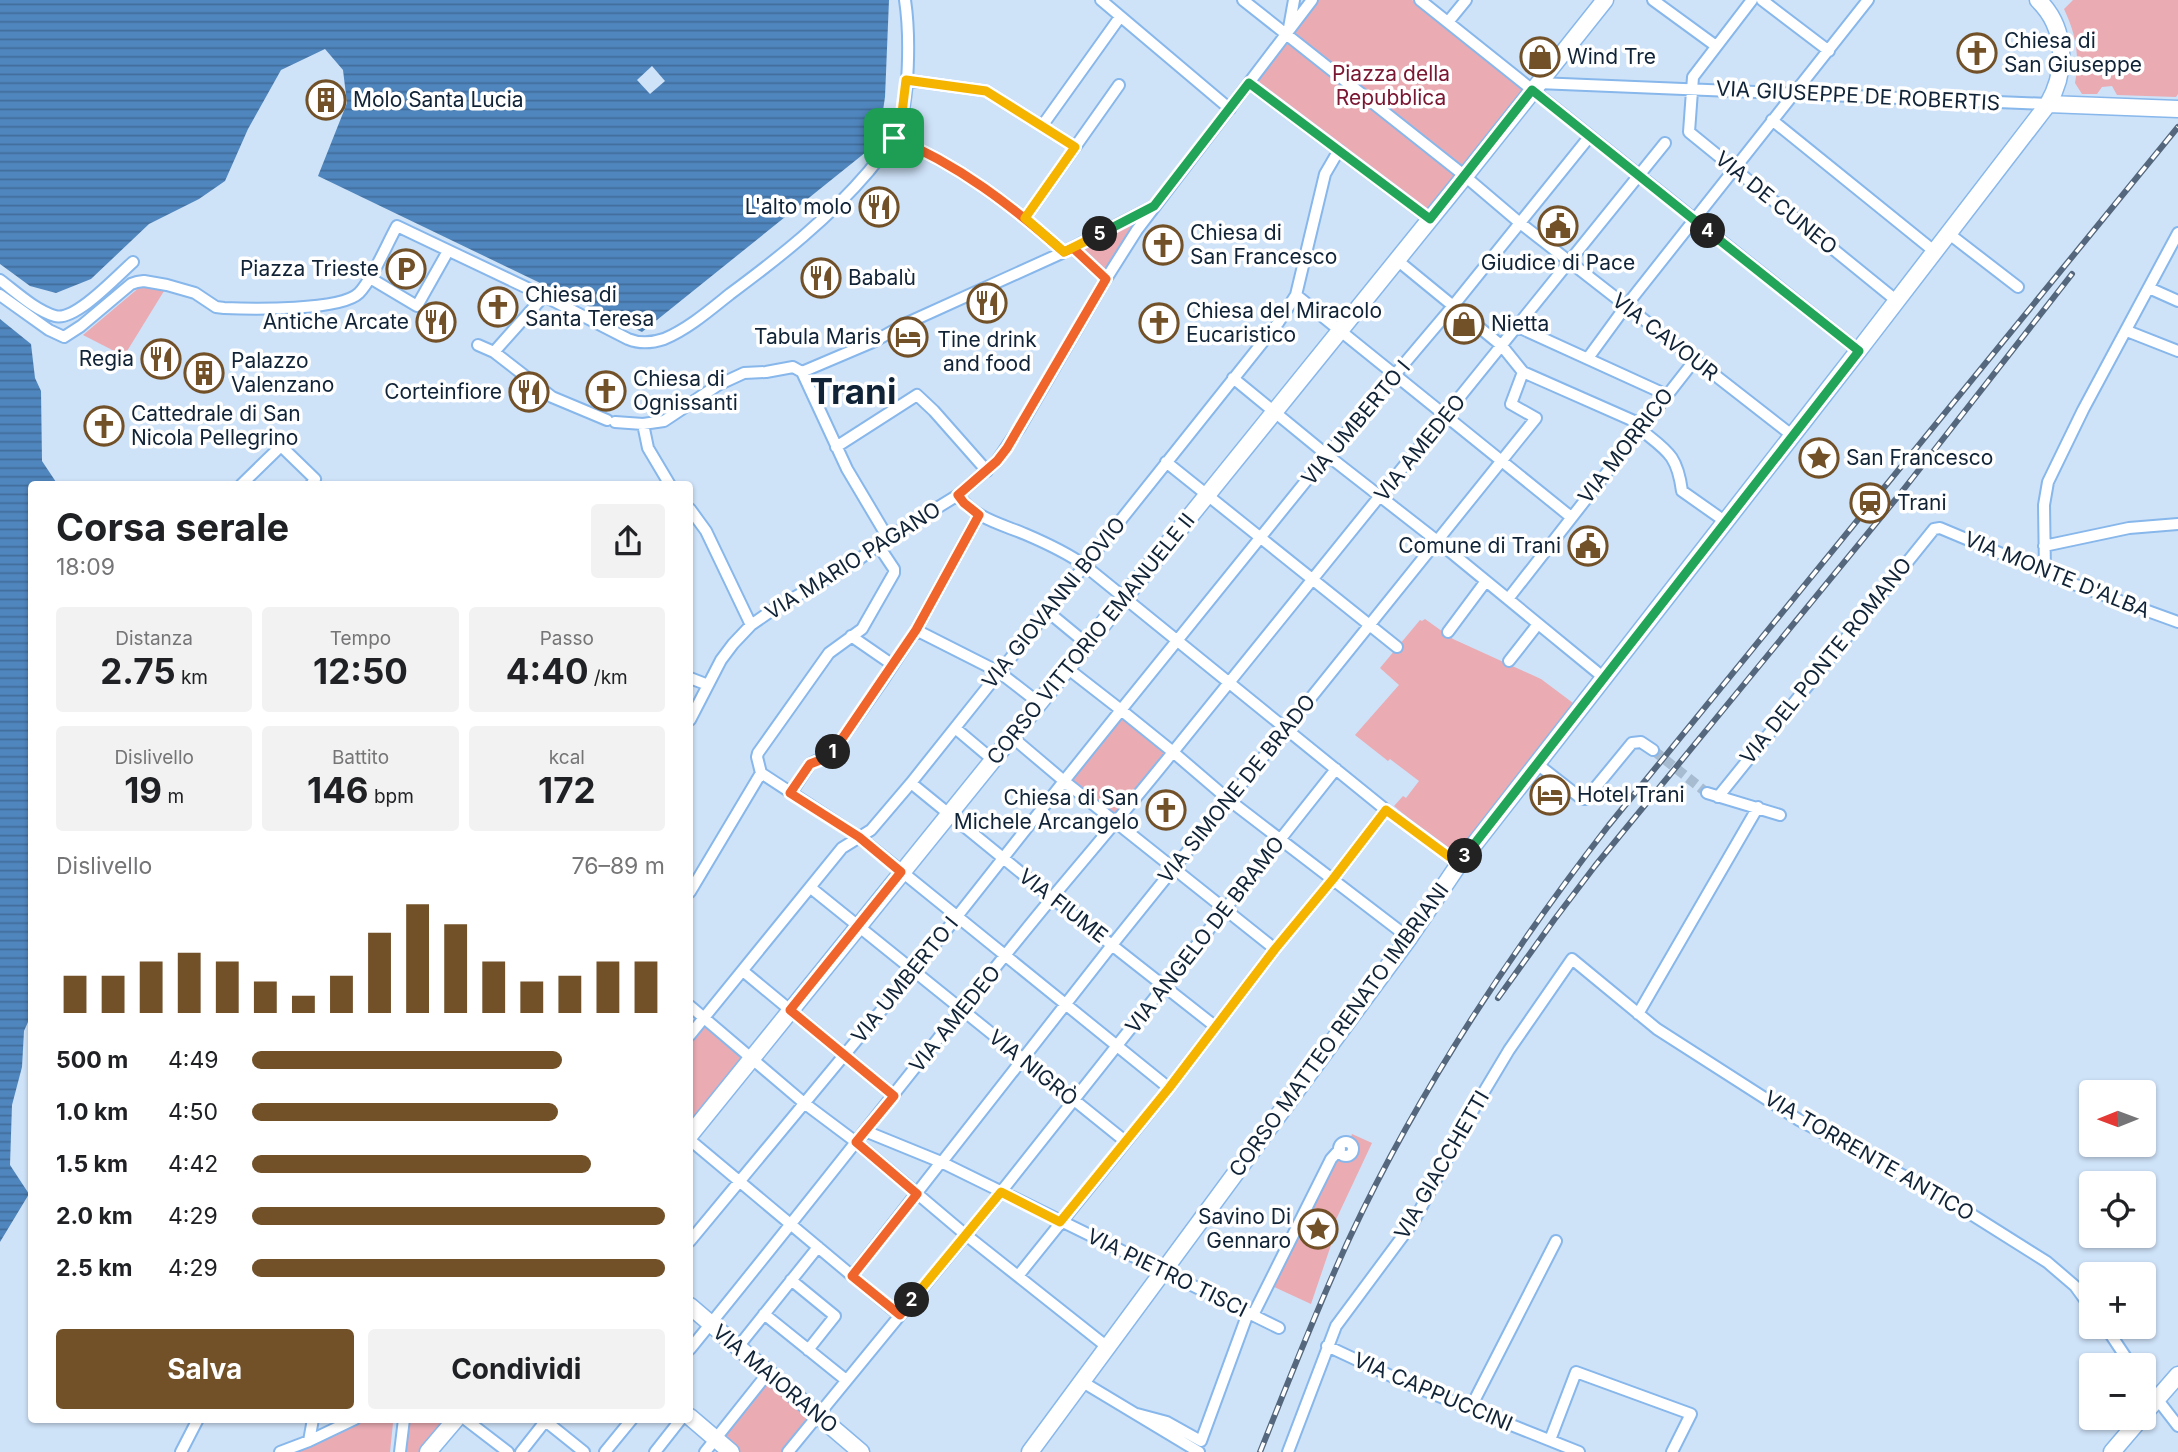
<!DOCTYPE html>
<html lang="it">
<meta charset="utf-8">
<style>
body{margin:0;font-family:Inter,sans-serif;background:#f2f2f2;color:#202124;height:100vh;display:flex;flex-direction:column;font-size:26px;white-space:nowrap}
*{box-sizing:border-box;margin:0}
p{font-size:23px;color:#757577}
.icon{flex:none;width:38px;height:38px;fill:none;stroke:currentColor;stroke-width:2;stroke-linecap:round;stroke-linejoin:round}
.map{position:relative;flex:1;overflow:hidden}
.drawer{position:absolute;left:28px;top:481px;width:665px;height:942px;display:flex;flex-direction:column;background:#fff;border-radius:7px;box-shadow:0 2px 5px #0004}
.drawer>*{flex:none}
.needle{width:46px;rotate:269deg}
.buttons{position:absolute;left:2079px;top:1080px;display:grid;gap:14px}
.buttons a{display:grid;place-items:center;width:77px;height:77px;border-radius:7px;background:#fff;box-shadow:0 2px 5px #0004;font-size:35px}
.pin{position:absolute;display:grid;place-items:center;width:60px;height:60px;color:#fff;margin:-30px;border-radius:14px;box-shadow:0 4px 10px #0006}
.km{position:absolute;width:35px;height:35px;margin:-18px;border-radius:50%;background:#222;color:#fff;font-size:19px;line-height:35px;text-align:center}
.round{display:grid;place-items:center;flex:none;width:74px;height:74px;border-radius:7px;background:#f2f2f2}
.summary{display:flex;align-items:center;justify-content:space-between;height:119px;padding:0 28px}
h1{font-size:38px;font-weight:700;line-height:52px}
.figures{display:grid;grid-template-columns:repeat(3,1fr);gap:10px;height:119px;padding:7px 28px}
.figures div{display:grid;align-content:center;border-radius:7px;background:#f2f2f2;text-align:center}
.figures b{font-size:35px;font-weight:700}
.figures small{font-size:19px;font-weight:400}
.figures p{font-size:19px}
.chart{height:196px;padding:14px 28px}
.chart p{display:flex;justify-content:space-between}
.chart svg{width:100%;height:126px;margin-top:7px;stroke:#725128;stroke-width:6}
.button{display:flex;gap:14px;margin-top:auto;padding:14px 28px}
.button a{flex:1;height:80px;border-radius:7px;background:#725128;color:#fff;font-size:28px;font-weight:700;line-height:80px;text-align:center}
.button a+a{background:#f2f2f2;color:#202124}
ul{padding:0 28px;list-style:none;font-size:23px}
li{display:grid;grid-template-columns:112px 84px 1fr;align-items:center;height:52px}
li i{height:18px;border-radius:9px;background:#725128}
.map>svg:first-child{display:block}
.park{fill:#eaabb3}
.water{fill:url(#water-rules)}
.pier{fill:#cee2f8}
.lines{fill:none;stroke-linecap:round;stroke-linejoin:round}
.street-tunnel{stroke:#a8bcd1;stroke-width:10;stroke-dasharray:10 5;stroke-linecap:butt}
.street-casing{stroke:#87b7eb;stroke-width:14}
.secondary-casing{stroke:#87b7eb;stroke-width:19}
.street{stroke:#fff;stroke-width:10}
.secondary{stroke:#fff;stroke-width:16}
.rail-casing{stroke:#54677c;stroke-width:6}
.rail{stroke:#fff;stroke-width:3.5;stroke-dasharray:10;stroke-linecap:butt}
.split-1-casing{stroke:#fff;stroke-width:14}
.split-2-casing{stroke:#fff;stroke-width:14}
.split-3-casing{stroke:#fff;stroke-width:14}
.split-4-casing{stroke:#fff;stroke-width:14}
.split-5-casing{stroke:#fff;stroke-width:14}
.split-6-casing{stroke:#fff;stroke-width:14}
.split-1{stroke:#f0652b;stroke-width:9}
.split-2{stroke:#f0652b;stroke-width:9}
.split-3{stroke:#f5b400;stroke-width:9}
.split-4{stroke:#22a559;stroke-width:9}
.split-5{stroke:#22a559;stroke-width:9}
.split-6{stroke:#f5b400;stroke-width:9}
.labels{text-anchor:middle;stroke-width:7;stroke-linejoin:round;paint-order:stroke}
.poi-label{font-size:21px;fill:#102337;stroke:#fff;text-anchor:start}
.park-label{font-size:21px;fill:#7a1732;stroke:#fff}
.street-label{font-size:21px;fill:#102337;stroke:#fff}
.town-label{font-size:35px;font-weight:bold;fill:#102337;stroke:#fff}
</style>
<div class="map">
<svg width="2178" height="1452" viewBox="0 0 2178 1452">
<defs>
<pattern id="water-rules" width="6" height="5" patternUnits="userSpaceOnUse" patternTransform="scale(1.75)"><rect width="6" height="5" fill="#5086be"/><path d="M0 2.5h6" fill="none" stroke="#416d9b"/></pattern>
</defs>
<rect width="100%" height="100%" fill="#cee2f8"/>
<path class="park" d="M1318,0H1412L1520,86L1523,92L1430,209L1425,211L1260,87L1259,78Z
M2073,0H2178V94L2176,97L2117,95L2112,86L2102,87L2097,94H2082L2075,83C2080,57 2076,34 2064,9Z
M1149,210L1106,276L1076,248Z
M141,286L164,291L124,356L83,335Z
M1425,619L1453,639L1541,679L1573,703L1456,858L1394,806L1403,796L1406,798L1419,781L1390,759L1388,761L1355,735L1399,685L1380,668L1420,620L1422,621Z
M1122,714L1169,753L1116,819L1068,780Z
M704,1023L746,1058L690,1129V1040Z
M1352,1134L1372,1143L1325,1243L1331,1245L1311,1304L1272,1286L1335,1160H1352L1357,1154L1358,1144L1351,1137Z
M769,1378L814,1415L784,1452H735L719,1439Z
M367,1419H384L385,1422L393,1423L390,1452H296Z
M409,1419H449L422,1452H405Z"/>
<path class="water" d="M0,0H889L885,97L879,138L871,148L642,332L318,176L347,103L343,70L325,49L281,70L248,129L225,181L199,199L149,224L91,279L56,293L30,286L0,264Z
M0,319L31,344L35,378L41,391L42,461L58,485H32V1013L24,1031L22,1067L12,1105L10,1165L29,1194L0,1242Z"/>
<path class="pier" d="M652,66L665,81L650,94L637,80Z"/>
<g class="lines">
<path class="street-tunnel" d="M1653,750L1707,793"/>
<g class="street-casing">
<path id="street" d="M1101,0L1230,109
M1243,0L1460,172L1520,223L1793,436
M1420,0L1859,351
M1653,0L1716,46
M1752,0L1693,77L1689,132L1897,301
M1762,0L1829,51
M1448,22L1466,0
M1289,28L1294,0
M906,80L986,91L1075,147
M1249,83L1430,219
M1538,83L2048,104
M1772,120L1934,251
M1042,126L1120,17
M894,138C958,164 1012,206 1064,252
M1025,218L1119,85
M1948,233L2018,287
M1073,248L1106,279
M1397,260L1502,346L1523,372L1643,425
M370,278L417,306L448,251
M0,280C16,292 35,310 55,316C75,322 118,275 133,262
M2149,288L2178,301
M0,295L49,330L64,337L81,326L131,284L137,282L144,281L167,285L195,293L216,307L224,308C251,309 341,311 359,293C372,280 387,244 397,226L544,296L628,339C640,344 652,343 664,339C688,329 710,310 730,294C780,257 829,218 869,171C879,158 890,147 897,132C910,102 910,33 905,0
M1296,295L1571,517
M1518,327L1667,395
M2127,331L2178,351
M478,345L494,352L552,397L607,420
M494,352L544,296
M1588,358L1626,306L1868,0
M802,372L875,341L905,324L1064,252L1152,207
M802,372L847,469L888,538
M1233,378L1327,455L1436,540L1603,677
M615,422L643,424L664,421L718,385L744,373L766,372L793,367L802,372
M643,424L648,448L670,485
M1640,429C1667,451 1677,454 1682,491L1726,522
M836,447L917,395L934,411L987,471
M1166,462L1397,647
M241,485L281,446L315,479L311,485
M958,495C974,518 1001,524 1025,534C1046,543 1066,552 1084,565L1386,810L1459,864
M690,509L706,531L751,625
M2044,546L2129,528L2178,524
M2045,572L2044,505L2048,482L2083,410L2178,233
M1508,599L1694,361
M1047,611L1087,644
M916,630L999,672L1039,703
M1448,632L1486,581
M851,636L893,665
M1509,661L1538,624
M1067,668L1121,710L1327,455L1453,306L1590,136
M690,678L708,685
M690,720L721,660L733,644L751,625L774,609L851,565L888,538L958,495L997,461L1020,427L1106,279L1137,230L1312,0
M955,728L993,760
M1536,763L1582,799H1586L1632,743L1641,742L1653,750
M761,773L859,837L1169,1088
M761,773L757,757L758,753L829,653L862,629L894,573V569L878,545
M911,783L1052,898L1216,1027
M791,793L810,764L832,753L883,680L916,630L979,515
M1707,793L1780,815
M1718,797L1934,529L1940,528L2076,585L2178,622
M811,888L1125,1141
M690,892L761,773
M1409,938L1229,800L1173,752L1665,143
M743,971L894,1096
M690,1006L804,1103L856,1142L966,1235L1106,1346
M1638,1014L1758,807
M690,1035L842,848L871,830L911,783L1278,323L1296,295L1325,174L1339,150
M865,1131L941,1162L1279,1328
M690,1140L899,1315
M1339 1149a7 7 0 1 1 14 0a7 7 0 1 1-14 0Z
M942,1162L1112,945L1536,418L1511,404L1523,372
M690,1241L914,971L1064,781L1012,737
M852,1276L941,1162
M1018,1276L1169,1088L1275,949L1333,879L1386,810
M791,1280L835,1316L808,1350
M764,1314L846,1380
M1253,1315L1331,1159L1340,1149
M2105,1326L2131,1365
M1327,1346L1406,1383L1579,1452
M738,1347L818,1247
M690,1349C812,1200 929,1047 1051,899C1092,850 1133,802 1173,752L1121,710L1064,781C1134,837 1205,893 1275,949
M1081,1381L1199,1452
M2144,1382L2178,1426
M1470,1409L1556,1241
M1137,1414L1167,1422L1201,1441L1248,1313
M465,1419L508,1452
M543,1419L584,1452
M1550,1440L1576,1372L1691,1414L1672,1452
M309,1441L313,1419
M181,1452L198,1419
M280,1452L309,1441L355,1419
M400,1452L404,1419
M521,1452L547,1419
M605,1452L632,1419
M655,1452L681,1419
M705,1452L768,1373
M788,1452L1001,1192L1336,769
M1288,1452L1336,1326L1414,1221L1476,1105L1509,1050L1572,959L1657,1029L1799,1120L1947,1199L2047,1262L2075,1286L2091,1308"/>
</g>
<g class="secondary-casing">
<path id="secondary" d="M2048,104L2178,109
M690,1135L1465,176L1605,0
M690,1306L861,1452
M2144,1414L2178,1375
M690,1417L731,1452
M428,1452L456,1419
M1030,1452L1409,938L1459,864L1862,346L2048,104C2067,71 2067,28 2038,0
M2112,1452L2141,1418"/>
</g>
<use href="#street" class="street"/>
<use href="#secondary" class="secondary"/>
<g class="rail-casing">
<path id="rail" d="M1498,998L1554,920L1595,866L1900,494L2072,274
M1260,1452C1289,1380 1317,1308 1350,1237C1419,1090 1510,953 1609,825L2178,127"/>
</g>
<use href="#rail" class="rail"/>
</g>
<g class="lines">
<g class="split-1-casing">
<path id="split-1" d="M833,752L916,630L979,515L964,503L958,495L997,461L1007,448L1106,279L1073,248L1064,252C1012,206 958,164 894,138"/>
</g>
<g class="split-2-casing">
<path id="split-2" d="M833,752L828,757L810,764L790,793L859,837L901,872L790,1010L894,1096L856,1142L917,1194L852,1276L900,1315L912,1300"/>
</g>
<g class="split-3-casing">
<path id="split-3" d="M912,1300L1001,1192L1060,1222L1169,1088L1275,949L1333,879L1386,810L1459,864L1465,856"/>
</g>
<g class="split-4-casing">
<path id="split-4" d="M1465,856L1859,351L1708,231"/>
</g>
<g class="split-5-casing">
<path id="split-5" d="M1100,234L1154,206L1249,83L1430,219L1532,90L1708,231"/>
</g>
<g class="split-6-casing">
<path id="split-6" d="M894,138L902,113L906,80L986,91L1075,147L1025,218L1064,252L1100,234"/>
</g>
<use href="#split-1" class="split-1"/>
<use href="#split-2" class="split-2"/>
<use href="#split-3" class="split-3"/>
<use href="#split-4" class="split-4"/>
<use href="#split-5" class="split-5"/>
<use href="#split-6" class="split-6"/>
</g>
<defs>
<g id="church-ring" transform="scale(2.0125)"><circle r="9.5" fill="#fff" stroke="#725128" stroke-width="1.5"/><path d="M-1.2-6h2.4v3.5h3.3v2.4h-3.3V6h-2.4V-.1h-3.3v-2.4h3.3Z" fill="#725128"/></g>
<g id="shop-ring" transform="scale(2.0125)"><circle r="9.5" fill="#fff" stroke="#725128" stroke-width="1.5"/><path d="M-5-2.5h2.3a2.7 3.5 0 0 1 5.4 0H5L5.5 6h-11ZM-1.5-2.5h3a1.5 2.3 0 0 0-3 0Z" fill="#725128"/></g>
<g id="building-ring" transform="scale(2.0125)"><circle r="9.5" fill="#fff" stroke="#725128" stroke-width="1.5"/><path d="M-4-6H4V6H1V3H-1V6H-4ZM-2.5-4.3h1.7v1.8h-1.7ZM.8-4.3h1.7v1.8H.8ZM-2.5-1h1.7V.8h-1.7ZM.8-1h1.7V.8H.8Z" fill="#725128"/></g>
<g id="restaurant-ring" transform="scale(2.0125)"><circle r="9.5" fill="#fff" stroke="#725128" stroke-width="1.5"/><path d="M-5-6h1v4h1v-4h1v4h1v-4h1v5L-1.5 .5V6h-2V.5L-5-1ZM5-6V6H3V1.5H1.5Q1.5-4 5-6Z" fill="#725128"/></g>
<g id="civic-ring" transform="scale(2.0125)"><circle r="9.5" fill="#fff" stroke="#725128" stroke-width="1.5"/><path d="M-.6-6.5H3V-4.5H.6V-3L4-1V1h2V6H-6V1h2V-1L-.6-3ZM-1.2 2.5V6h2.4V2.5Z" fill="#725128"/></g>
<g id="parking-ring" transform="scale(2.0125)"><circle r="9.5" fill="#fff" stroke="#725128" stroke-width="1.5"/><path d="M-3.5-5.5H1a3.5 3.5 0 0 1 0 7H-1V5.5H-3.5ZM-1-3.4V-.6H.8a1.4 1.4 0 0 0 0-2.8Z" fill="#725128"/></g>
<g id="hotel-ring" transform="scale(2.0125)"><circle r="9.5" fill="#fff" stroke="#725128" stroke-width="1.5"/><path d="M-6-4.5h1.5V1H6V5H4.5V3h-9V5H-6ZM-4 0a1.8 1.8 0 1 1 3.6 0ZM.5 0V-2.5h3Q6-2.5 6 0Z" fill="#725128"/></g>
<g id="sight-ring" transform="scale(2.0125)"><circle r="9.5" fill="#fff" stroke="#725128" stroke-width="1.5"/><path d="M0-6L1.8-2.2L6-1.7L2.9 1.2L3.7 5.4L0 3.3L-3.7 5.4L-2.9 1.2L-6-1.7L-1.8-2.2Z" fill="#725128"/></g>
<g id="station-ring" transform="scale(2.0125)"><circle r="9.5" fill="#fff" stroke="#725128" stroke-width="1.5"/><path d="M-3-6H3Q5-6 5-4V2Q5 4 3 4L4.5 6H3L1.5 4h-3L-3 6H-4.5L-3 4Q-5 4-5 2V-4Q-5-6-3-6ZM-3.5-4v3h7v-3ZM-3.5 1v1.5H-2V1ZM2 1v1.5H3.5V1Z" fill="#725128"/></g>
</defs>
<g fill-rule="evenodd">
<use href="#church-ring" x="1977" y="53"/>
<use href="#shop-ring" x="1540" y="57"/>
<use href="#building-ring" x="326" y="100"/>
<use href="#restaurant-ring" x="879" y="207"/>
<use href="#civic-ring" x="1558" y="226"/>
<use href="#church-ring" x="1163" y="245"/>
<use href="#parking-ring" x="406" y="269"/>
<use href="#restaurant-ring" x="821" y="278"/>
<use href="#restaurant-ring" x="987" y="303"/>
<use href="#church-ring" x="498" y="307"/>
<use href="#restaurant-ring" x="436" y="322"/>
<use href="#church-ring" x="1159" y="323"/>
<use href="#shop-ring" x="1464" y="324"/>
<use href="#hotel-ring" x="908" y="337"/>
<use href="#restaurant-ring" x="161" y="359"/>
<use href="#building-ring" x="204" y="373"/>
<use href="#church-ring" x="606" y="391"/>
<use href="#restaurant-ring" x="529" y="392"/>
<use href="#church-ring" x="104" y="426"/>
<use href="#sight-ring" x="1819" y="458"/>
<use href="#station-ring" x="1870" y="503"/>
<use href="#civic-ring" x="1588" y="546"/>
<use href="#hotel-ring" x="1550" y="795"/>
<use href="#church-ring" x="1166" y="810"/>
<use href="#sight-ring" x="1318" y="1229"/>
</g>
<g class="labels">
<g class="poi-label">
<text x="2004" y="48">Chiesa di<tspan x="2004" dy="24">San Giuseppe</tspan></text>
<text x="1567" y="64">Wind Tre</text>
<text x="353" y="107">Molo Santa Lucia</text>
<text x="852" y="214" text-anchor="end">L'alto molo</text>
<text x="1190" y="240">Chiesa di<tspan x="1190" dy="24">San Francesco</tspan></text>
<text x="1558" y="270" text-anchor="middle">Giudice di Pace</text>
<text x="379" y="276" text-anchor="end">Piazza Trieste</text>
<text x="848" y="285">Babalù</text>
<text x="525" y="302">Chiesa di<tspan x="525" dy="24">Santa Teresa</tspan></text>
<text x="1186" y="318">Chiesa del Miracolo<tspan x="1186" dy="24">Eucaristico</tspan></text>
<text x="409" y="329" text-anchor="end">Antiche Arcate</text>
<text x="1491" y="331">Nietta</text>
<text x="881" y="344" text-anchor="end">Tabula Maris</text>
<text x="987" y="347" text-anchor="middle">Tine drink<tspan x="987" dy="24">and food</tspan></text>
<text x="134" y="366" text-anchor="end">Regia</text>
<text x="231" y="368">Palazzo<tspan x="231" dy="24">Valenzano</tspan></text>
<text x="633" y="386">Chiesa di<tspan x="633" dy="24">Ognissanti</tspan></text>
<text x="502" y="399" text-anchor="end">Corteinfiore</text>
<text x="131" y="421">Cattedrale di San<tspan x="131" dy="24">Nicola Pellegrino</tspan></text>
<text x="1846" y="465">San Francesco</text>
<text x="1897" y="510">Trani</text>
<text x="1561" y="553" text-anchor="end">Comune di Trani</text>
<text x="1577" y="802">Hotel Trani</text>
<text x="1139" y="805" text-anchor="end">Chiesa di San<tspan x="1139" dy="24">Michele Arcangelo</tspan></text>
<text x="1291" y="1224" text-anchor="end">Savino Di<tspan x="1291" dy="24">Gennaro</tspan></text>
</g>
<g class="park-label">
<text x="1391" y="81">Piazza della<tspan x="1391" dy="24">Repubblica</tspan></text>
</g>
<g class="street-label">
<text transform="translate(1858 96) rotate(3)" y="7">VIA GIUSEPPE DE ROBERTIS</text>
<text transform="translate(1776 203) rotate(39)" y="7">VIA DE CUNEO</text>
<text transform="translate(1665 337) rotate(38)" y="7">VIA CAVOUR</text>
<text transform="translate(1356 423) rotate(-50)" y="7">VIA UMBERTO I</text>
<text transform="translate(1626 446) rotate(-52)" y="7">VIA MORRICO</text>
<text transform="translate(1420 448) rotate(-51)" y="7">VIA AMEDEO</text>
<text transform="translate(853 561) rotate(-32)" y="7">VIA MARIO PAGANO</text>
<text transform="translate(2057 575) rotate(22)" y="7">VIA MONTE D'ALBA</text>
<text transform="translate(1054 603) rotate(-51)" y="7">VIA GIOVANNI BOVIO</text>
<text transform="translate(1091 639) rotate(-51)" y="7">CORSO VITTORIO EMANUELE II</text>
<text transform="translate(1826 661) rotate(-51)" y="7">VIA DEL PONTE ROMANO</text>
<text transform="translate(1237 789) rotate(-51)" y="7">VIA SIMONE DE BRADO</text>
<text transform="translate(1063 906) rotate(38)" y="7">VIA FIUME</text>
<text transform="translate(1205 935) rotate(-52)" y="7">VIA ANGELO DE BRAMO</text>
<text transform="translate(905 980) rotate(-51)" y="7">VIA UMBERTO I</text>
<text transform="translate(955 1019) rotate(-51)" y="7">VIA AMEDEO</text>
<text transform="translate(1339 1030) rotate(-54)" y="7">CORSO MATTEO RENATO IMBRIANI</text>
<text transform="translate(1033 1068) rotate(39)" y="7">VIA NIGRÒ</text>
<text transform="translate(1869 1156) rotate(30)" y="7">VIA TORRENTE ANTICO</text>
<text transform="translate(1442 1165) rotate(-60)" y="7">VIA GIACCHETTI</text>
<text transform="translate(1167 1273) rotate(26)" y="7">VIA PIETRO TISCI</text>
<text transform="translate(775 1379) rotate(40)" y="7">VIA MAIORANO</text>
<text transform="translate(1433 1392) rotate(23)" y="7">VIA CAPPUCCINI</text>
</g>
<g class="town-label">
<text x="853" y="404">Trani</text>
</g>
</g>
</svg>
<div class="buttons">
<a><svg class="needle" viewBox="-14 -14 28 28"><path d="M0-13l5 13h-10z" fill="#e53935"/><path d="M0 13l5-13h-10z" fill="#757577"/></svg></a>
<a><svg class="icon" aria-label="locate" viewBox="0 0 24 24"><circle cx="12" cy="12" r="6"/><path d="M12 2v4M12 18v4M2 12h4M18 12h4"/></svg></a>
<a>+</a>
<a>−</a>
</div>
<div class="pin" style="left:894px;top:138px;background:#1e9e55"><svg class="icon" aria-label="arrive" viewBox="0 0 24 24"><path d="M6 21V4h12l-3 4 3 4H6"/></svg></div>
<b class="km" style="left:833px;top:752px">1</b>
<b class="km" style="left:912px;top:1300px">2</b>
<b class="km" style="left:1465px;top:856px">3</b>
<b class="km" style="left:1708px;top:231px">4</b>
<b class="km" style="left:1100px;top:234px">5</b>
<section class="drawer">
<div class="summary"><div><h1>Corsa serale</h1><p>18:09</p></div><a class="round"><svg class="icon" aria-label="share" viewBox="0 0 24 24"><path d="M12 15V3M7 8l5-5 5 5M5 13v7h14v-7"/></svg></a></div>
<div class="figures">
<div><p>Distanza</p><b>2.75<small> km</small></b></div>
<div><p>Tempo</p><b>12:50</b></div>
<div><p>Passo</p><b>4:40<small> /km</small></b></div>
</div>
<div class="figures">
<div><p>Dislivello</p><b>19<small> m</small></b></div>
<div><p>Battito</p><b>146<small> bpm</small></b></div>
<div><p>kcal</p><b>172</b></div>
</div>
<div class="chart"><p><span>Dislivello</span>76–89 m</p>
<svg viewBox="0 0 160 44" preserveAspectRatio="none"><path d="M5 44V31M15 44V31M25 44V26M35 44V23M45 44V26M55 44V33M65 44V38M75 44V31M85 44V16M95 44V6M105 44V13M115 44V26M125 44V33M135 44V31M145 44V26M155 44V26"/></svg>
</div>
<ul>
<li><b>500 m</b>4:49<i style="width:75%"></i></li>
<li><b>1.0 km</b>4:50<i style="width:74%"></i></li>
<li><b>1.5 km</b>4:42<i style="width:82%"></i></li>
<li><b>2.0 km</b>4:29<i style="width:100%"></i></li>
<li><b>2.5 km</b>4:29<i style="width:100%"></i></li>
</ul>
<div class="button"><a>Salva</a><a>Condividi</a></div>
</section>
</div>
